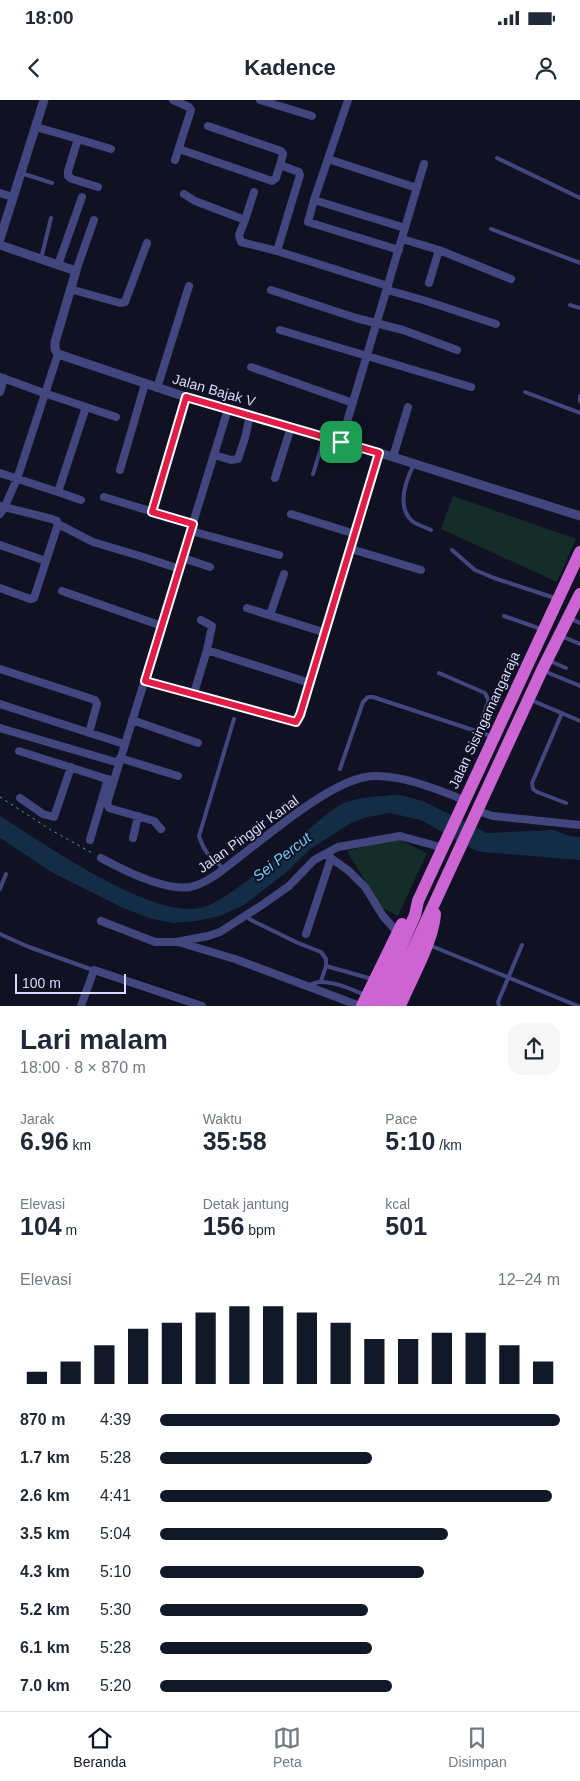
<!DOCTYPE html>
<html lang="id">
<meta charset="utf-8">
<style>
body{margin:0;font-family:Arial,sans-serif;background:#f6f6f7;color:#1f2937;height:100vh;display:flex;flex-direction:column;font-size:19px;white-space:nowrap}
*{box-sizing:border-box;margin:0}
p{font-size:16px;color:#747a83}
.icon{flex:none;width:28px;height:28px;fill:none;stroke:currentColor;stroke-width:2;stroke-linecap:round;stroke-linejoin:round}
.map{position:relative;height:906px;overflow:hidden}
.drawer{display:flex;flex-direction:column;background:#fff;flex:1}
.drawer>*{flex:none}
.scale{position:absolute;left:15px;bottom:12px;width:111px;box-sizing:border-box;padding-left:5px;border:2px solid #d8d9fb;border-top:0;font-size:14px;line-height:18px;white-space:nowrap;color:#d8d9fb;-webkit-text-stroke:4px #111124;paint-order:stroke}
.pin{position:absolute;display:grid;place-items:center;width:42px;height:42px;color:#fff;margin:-21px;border-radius:10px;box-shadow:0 2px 8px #0006}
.round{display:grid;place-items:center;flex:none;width:52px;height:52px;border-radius:15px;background:#f6f6f7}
.headline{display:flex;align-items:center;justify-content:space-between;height:85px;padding:0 20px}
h1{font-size:28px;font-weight:700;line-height:38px}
.metrics{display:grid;grid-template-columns:repeat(3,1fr);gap:8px;height:85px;padding:5px 20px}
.metrics div{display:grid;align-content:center}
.metrics b{font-size:25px;font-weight:700}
.metrics small{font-size:14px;font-weight:400}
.metrics p{font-size:14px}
.chart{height:140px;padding:10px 20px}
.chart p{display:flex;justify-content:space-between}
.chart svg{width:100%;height:90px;margin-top:5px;stroke:#111827;stroke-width:6}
ul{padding:0 20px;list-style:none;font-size:16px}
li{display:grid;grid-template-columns:80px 60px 1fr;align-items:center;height:38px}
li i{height:12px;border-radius:6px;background:#111827}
.status{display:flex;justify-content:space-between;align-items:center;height:35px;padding:0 25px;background:#fff;direction:ltr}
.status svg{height:14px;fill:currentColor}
header{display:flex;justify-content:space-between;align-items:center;height:65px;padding:0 20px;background:#fff;font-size:22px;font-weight:700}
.dock{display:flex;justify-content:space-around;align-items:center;height:70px;border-top:1px solid #e0e1e3;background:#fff;font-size:14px;color:#747a83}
.dock a{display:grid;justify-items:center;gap:2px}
.dock .active{color:#111827}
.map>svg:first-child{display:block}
.green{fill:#152d29}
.water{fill:#132d46}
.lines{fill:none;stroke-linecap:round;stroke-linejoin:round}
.path{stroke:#3bac94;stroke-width:1;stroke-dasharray:2.5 4;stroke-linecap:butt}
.service{stroke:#41477e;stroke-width:4}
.minor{stroke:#41477e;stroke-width:8}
.tertiary{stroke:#41477e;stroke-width:9}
.trunk{stroke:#cc64d4;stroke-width:12}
.route-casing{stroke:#fff;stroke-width:10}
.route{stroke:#e11d48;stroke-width:6}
.labels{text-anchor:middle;stroke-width:4;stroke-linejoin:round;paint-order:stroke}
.street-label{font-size:14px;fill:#d8d9fb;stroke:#111124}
.water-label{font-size:15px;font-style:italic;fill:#70c8f1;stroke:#111124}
</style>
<div class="status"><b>18:00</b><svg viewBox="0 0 49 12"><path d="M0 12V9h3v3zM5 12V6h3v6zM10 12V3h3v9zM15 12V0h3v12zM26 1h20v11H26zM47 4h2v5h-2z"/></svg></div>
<header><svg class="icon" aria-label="back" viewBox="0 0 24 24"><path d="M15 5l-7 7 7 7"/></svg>Kadence<svg class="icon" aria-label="person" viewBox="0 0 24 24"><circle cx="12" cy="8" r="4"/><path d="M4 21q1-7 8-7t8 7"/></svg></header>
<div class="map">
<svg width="580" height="906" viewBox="0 0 580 906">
<rect width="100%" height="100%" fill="#111124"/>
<path class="green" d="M453,396L576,439L557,482L441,429Z
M396,738L427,753L398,816L381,807L347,751Z"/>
<path class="water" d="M392,695H400L423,701L487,733L554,730L569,736L580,737V760L482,752L474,750L421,720L390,713L367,717L351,723L310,749L288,771L244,805L220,816L196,821L173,823L149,818L123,808L53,773L0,738V716C42,742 156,823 204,807C228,799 264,767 284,751C300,738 327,711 344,703C358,697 377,697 392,695Z"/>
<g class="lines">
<path class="path" d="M0,697L51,730L94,754"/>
<path class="service" d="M497,58L580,98
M21,73L52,83
M491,129L580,163
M41,159L51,118
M570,205L580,208
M525,292L580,313
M580,296V301
M414,364C406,380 396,406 412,421C417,425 425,427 431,430
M313,374L324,338
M452,450L475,470L494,478L555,498
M504,516L541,529
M571,519L580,523
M561,536L580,544
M550,561L566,568
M544,571L580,586
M439,573L485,593L488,599V603L477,631
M531,600L580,621
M562,613L532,683L533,689L537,692L566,703
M340,669L363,602L368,597H373L491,636
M224,769C210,757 205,754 199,736L234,619
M0,789L6,774
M246,816L251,820L298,843L321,852L326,859V866L321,881
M0,834L29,847L93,870
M429,845L578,906
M326,866L372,879
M309,886C321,875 351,889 365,895
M499,906L498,902L522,845"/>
<path class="minor" d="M173,0L189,7L191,10L175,60
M260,0L312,16
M348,0L314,100L308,122L399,150
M208,26L281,51L283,54L280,65L299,72L300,75L277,151
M36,27L78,39L68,71V76L72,79L98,87
M78,39L111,49
M179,49L272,81L276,78L280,65
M328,59L417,88
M0,93L13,97
M184,94L195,101L245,120L239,135L241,142L277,151L388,186
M314,100L405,128
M245,120L254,92
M402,139L439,150L511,179
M58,165L82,97
M76,171L94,120
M429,183L439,150
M70,189L120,203L125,202L147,143
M271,190L356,218L403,230L457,250
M387,190L423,200L496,224
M280,230L471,287
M251,267L353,303
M0,277L44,293L116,317
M157,288L189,186
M0,292L4,278
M341,342L424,64
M214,355L231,360L238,359L245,338L250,315
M393,357L408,307
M120,370L145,284
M0,373L58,392L86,307
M275,378L291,327
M58,392L81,400
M104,397L193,424
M0,406L52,419L57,421L58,424L34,498L30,499L0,488
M152,412L186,297
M0,414L5,406L17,379L58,254
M291,414L355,434
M58,424L93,442L140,456L180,469
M191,431L279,455
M0,445L46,461
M351,449L421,470
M183,458L210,467
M62,491L162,526
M247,508L326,533
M270,515L284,474
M201,520L212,526L207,550
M0,569L95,600L97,604L89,633
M145,581L194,593L290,621H297L300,615L379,353
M194,593L207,550L310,583
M0,604L124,644
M132,620L198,643
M0,628L119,663
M19,651L113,681
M120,658L178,676
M20,698L43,714L54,717L71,667
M477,711L493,716L580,725
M161,729L154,721L109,708L107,703L228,309
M133,738L138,716
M90,740L108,679
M325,754L349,771L365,787L383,816L398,833
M101,758C123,770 164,791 190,787C208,783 224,769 238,758C271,733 326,685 365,677C395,672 437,689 464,700
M101,821L155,842H176L208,836L220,832L262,805L289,786L314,760L338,747L400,736L444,748
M306,834L331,758
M178,842L235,859L360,906
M81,906L94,870L202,906"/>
<path class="tertiary" d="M0,139L44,0
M0,145L76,171L55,242V249L58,254L186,297L393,357L580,416"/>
<path class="trunk" d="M362,906L402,824
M375,906L415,815L418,801L580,452
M387,906L542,570L580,494
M400,906C411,879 433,842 435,814"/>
</g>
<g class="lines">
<g class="route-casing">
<path id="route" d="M186,297L379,353L300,615L296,622L145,581L193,424L152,412Z"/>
</g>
<use href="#route" class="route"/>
</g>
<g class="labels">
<g class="street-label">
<text transform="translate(214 290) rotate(16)" y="5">Jalan Bajak V</text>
<text transform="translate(484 620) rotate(-65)" y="5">Jalan Sisingamangaraja</text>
<text transform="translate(248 734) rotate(-36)" y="5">Jalan Pinggir Kanal</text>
</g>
<g class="water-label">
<text transform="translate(282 757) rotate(-38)" y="5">Sei Percut</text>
</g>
</g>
</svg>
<div class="scale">100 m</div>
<div class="pin" style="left:341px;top:342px;background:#1e9e55"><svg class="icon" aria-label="arrive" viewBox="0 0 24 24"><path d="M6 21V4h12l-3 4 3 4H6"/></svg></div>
</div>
<section class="drawer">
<div class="headline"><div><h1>Lari malam</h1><p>18:00 · 8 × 870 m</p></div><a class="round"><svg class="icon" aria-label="share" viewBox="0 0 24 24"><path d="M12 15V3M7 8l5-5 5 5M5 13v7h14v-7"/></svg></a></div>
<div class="metrics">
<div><p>Jarak</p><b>6.96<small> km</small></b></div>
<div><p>Waktu</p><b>35:58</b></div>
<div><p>Pace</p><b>5:10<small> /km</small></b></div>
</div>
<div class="metrics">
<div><p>Elevasi</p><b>104<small> m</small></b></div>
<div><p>Detak jantung</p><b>156<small> bpm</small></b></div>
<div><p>kcal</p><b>501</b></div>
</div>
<div class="chart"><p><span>Elevasi</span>12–24 m</p>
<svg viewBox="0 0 160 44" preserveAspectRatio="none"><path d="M5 44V38M15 44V33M25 44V25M35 44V17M45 44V14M55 44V9M65 44V6M75 44V6M85 44V9M95 44V14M105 44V22M115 44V22M125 44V19M135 44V19M145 44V25M155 44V33"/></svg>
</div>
<ul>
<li><b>870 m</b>4:39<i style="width:100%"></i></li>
<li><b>1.7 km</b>5:28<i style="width:53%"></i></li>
<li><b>2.6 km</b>4:41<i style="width:98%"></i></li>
<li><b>3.5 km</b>5:04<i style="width:72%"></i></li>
<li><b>4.3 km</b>5:10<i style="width:66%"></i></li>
<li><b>5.2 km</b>5:30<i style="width:52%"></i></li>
<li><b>6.1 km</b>5:28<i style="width:53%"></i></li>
<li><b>7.0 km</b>5:20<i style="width:58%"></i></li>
</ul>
</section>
<nav class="dock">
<a class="active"><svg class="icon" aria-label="home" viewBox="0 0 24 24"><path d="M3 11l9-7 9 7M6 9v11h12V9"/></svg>Beranda</a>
<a><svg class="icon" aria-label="map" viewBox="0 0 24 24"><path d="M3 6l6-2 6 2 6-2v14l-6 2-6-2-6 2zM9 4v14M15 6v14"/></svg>Peta</a>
<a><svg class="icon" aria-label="saved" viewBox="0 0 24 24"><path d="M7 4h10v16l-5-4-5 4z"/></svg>Disimpan</a>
</nav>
